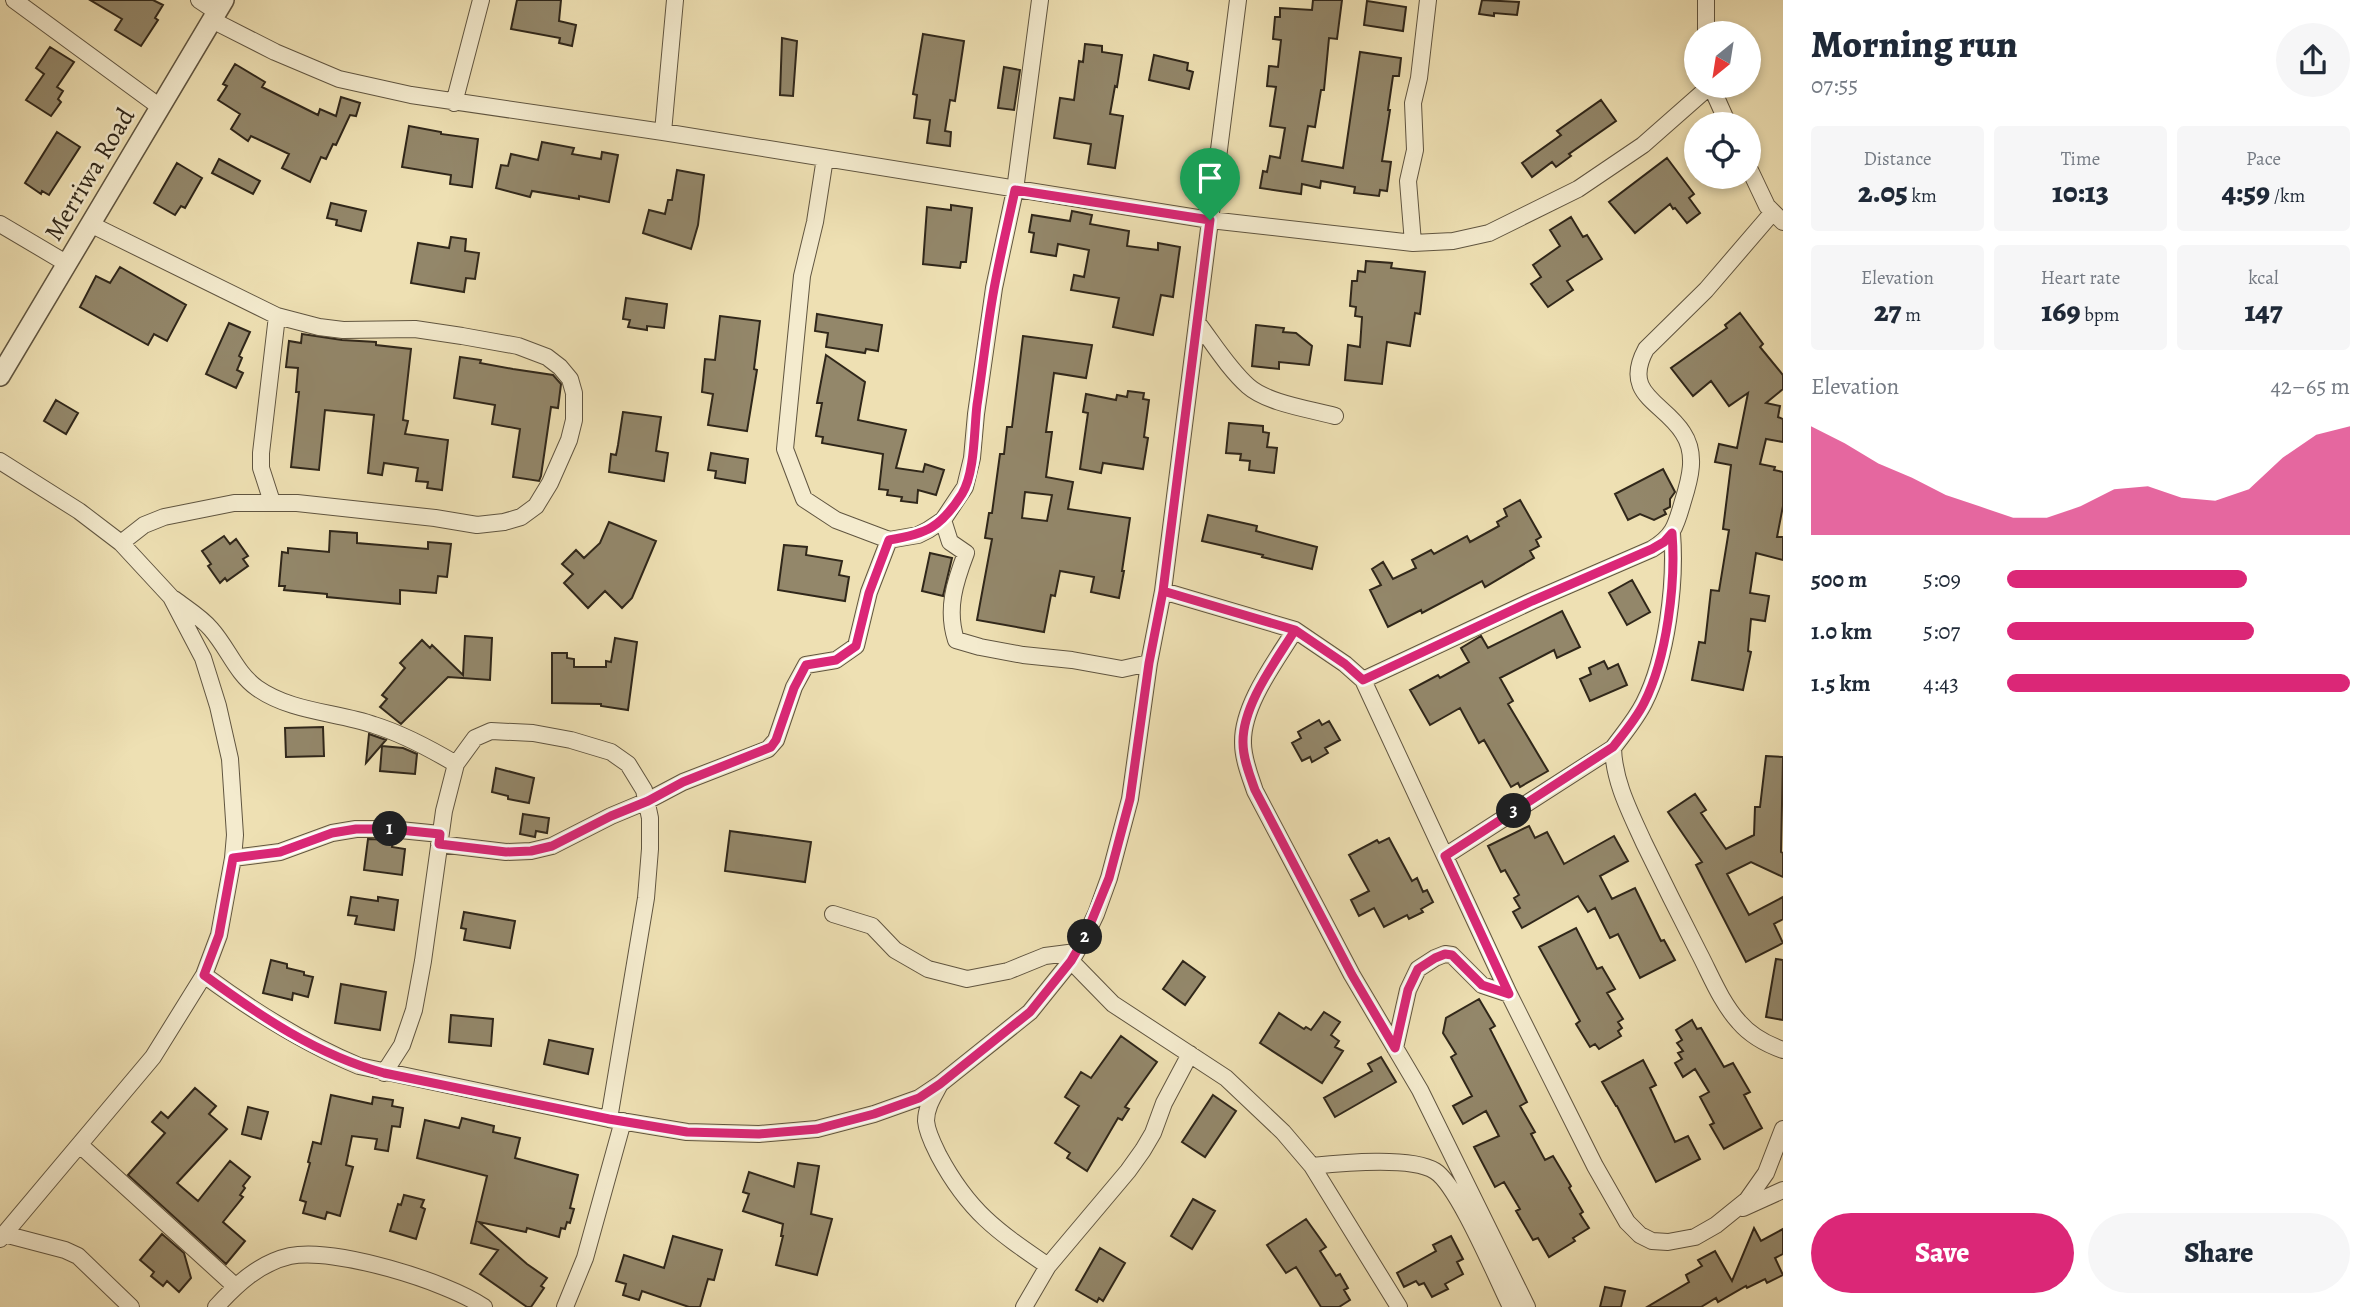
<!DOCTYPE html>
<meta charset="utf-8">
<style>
body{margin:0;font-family:Alegreya,serif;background:#f6f6f7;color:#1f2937;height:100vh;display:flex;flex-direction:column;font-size:26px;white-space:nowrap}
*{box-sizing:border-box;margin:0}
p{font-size:23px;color:#747a83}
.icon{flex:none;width:38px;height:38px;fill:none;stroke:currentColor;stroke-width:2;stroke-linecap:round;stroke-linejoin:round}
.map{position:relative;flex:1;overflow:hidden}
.sheet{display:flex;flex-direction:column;background:#fff;width:595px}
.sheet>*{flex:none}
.needle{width:46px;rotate:210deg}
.tools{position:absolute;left:1684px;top:21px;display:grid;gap:14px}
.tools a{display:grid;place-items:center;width:77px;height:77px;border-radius:50%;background:#fff;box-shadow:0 4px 10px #0003;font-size:35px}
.pin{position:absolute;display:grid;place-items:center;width:60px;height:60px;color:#fff;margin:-72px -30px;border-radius:50% 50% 50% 0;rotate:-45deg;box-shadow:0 0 7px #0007}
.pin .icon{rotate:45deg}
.km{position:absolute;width:35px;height:35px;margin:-18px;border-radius:50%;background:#222;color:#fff;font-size:19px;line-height:35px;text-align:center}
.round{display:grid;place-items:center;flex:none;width:74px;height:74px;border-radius:37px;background:#f6f6f7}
.overview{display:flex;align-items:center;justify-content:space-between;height:119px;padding:0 28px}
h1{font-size:38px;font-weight:800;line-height:52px}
.figures{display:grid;grid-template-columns:repeat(3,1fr);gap:10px;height:119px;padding:7px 28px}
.figures div{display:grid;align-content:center;border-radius:7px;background:#f6f6f7;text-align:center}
.figures b{font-size:30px;font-weight:800}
.figures small{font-size:19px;font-weight:400}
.figures p{font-size:19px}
.chart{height:196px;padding:14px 28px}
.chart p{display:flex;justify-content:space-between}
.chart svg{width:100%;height:126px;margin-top:7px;fill:#db2777;opacity:.7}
.cta{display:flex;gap:14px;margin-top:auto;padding:14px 28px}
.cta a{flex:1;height:80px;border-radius:42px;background:#db2777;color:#fff;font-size:28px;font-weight:800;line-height:80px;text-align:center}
.cta a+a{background:#f6f6f7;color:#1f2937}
ul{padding:0 28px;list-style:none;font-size:23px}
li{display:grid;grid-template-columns:112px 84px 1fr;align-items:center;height:52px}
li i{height:18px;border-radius:9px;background:#db2777}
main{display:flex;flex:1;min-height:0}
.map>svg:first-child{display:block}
.building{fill:#93876a;stroke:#30271a;stroke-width:2;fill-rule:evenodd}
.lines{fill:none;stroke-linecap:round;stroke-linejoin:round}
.minor-casing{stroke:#605540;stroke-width:18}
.tertiary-casing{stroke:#605540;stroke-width:22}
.minor{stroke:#f4ebce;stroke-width:16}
.tertiary{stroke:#f4ebce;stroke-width:19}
.route-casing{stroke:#fff;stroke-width:14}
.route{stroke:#db2777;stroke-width:9}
.labels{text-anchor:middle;stroke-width:5;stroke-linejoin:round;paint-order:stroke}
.street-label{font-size:26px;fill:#30271a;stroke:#f4ebce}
</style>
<main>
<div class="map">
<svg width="1783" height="1307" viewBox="0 0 1783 1307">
<rect width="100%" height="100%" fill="#eee0b3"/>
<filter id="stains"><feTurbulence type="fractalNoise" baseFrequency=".00286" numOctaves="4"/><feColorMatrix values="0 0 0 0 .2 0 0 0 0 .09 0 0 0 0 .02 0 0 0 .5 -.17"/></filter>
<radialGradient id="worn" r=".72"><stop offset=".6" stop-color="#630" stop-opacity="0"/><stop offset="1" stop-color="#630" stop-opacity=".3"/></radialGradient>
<path class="building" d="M90,0H153L163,5L155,18L158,20L141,46L115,30L122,19Z
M517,0H561L559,21L576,25L572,46L559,43L560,38L511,29Z
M1313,0H1342L1337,39L1329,38L1324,90H1321L1315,127L1308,126L1302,161L1343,168L1360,52L1401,58L1399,76H1393L1388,110H1390L1382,161L1391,162L1387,191L1380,190L1379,196L1354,193L1355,187L1321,181L1320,188L1302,184L1301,194L1260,188L1263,171L1267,172L1270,156L1280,158L1285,128L1270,126L1276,87L1267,86L1269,66L1278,67L1281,40L1273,39L1275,17H1280V8L1312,10Z
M1482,0L1519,2L1517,15L1494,13V16L1479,14Z
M1367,1L1406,7L1403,31L1364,25Z
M923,34L964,41L955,101L950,100L945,131L951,132L950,146L927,143L930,120L914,118L917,95L913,94Z
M782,38L797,41L793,96L780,95Z
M1085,44L1102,46V52L1122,55L1117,87L1115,86L1110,114L1123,116L1115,168L1088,164L1091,144L1054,138L1060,98L1074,100L1079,61L1083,62Z
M50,47L74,62L57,87L63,91L58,99L61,102L51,116L26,100L44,74L36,68Z
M1154,55L1188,63L1187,70L1193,72L1189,89L1149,80Z
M235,64L265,82L262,87L318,115L320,109L336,116L341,97L360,103L356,116L350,115L336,145L333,144L326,159L321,157L310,182L282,168L289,154L251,136L248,141L231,129L240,114L218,100L227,86L223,84Z
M1004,67L1020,70L1014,110L998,108Z
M1601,100L1616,121L1569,154L1571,156L1556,167L1552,162L1532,177L1522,163L1561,135L1557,131Z
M409,126L441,132V134L478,139L472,187L450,184L451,175L402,167Z
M57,132L80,147L49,195L42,191L41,194L25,183Z
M542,142L574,148L572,154L601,159L602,152L618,155L609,202L579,196V199L532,191L530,197L496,188L501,165L508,166L511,154L538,160Z
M1667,158L1694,194L1689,198L1700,213L1687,223L1675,208L1673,209L1670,204L1635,233L1609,202Z
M219,159L260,181L253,194L212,173Z
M177,163L202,178L185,208L181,206L175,215L154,203Z
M677,170L704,175L698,225L691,249L643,233L649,210L665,214L668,200H672Z
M331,203L366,211L361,231L336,225L337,220L327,218Z
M951,205L972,208L966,262H961L960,268L923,264L927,207L951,210Z
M1072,211L1092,215L1090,224L1129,231L1127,246L1158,250V243L1180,247L1173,297L1161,295L1153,335L1113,327L1119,298L1071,290L1074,275L1084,277L1089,250L1058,244L1056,256L1031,252L1034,233L1029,232L1032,215L1070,221Z
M1571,217L1583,237L1587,235L1602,259L1567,281L1573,290L1548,307L1531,284L1541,277L1533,265L1560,246L1550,230Z
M451,237L466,239L465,251L479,253L475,279L466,278L464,292L411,283L418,243L449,248Z
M1366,261L1392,263L1391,268L1425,272L1420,314L1415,313L1410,346L1387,342L1382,384L1345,380L1348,345L1360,347L1362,317L1355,316L1356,307L1350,306L1352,281H1357L1358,271L1365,272Z
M120,267L186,305L167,341L154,334L148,345L80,307L96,276L110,283Z
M626,298L667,304L664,328L647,326V330L628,327L630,320L623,319Z
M1740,313L1763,344L1760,347L1783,375V389L1766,403L1780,406L1778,417L1783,419V442L1766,439L1760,464L1775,467L1774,470L1783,472V506L1777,537H1783V560L1756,553L1750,593L1769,596L1765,621L1751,619L1748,651L1751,652L1743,690L1692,680L1699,642L1705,643L1711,590L1719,591L1729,530L1723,529L1731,465L1715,462L1719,444L1737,448L1748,393L1729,406L1711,381L1693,396L1671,368L1727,328L1725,325Z
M817,314L882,325L878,351L866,349L865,353L826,347L828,333L815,331Z
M720,316L760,321L754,369L757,370L747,431L708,425L713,394L702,392L705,359L715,360Z
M229,323L250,332L239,356L242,358L237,370L243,373L236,388L206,374Z
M1256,325L1284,328L1283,332L1296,333L1312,346L1309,365L1279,362V369L1252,366Z
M302,334L342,340L376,342V345L411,349L403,420L408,421L405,434L448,440L442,490L427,488L428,482L416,481L418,468L384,463L382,475L368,473L374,415L325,410L319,470L291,467L299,392H296L298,368L286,367L289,341L301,343Z
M1023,336L1092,345L1086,378L1054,373L1046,432H1052L1046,477L1073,482L1068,509L1130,518L1122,571H1124L1119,598L1091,592L1094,577L1060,571L1055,596L1051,595L1044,632L977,620L992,539L985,538L989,513H992L1000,454H1004L1007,427H1012ZM1025,492L1052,495L1047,521L1022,518Z
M826,355L865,382L858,420L906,430L896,468L923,472L925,464L944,470L936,495L918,490L917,503L901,501L902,497L887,495L888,490L879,489L883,454L822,443L823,437L816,436L822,403H817Z
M460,357L481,360L480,363L513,369L553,375L561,384L558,408L551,407L541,476L539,481L513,477L520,429L492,424L495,405L454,398Z
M1128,391L1144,393L1143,399L1149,400L1144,437L1148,438L1143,469L1103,463L1101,473L1080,469L1088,413L1083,412L1086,394L1116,400L1117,395L1127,397Z
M56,400L78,413L66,434L44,421Z
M623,412L661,417L656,451L668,453L664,481L609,472L611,454L616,455L618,445Z
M1229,423L1263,426V432L1269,433L1267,447L1277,448L1274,473L1249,470L1250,461L1240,460L1241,454L1226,453Z
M711,453L748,459L745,483L715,478L716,471L708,470Z
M1663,469L1675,492L1670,499V507L1664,510L1666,514L1654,520L1640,514L1628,520L1615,494Z
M1520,500L1541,537L1536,540L1539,546L1530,551L1534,558L1485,587L1482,581L1422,613L1421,610L1388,627L1370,590L1381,585L1372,569L1383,562L1393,579L1416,568L1412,560L1431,550L1434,554L1467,536L1470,542L1499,526L1497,522L1507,516L1504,509Z
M1208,515L1257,526L1256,531L1317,547L1312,569L1262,557L1263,555L1202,541Z
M609,522L656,541L632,598L622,608L605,591L588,608L564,583L573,574L562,564L576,550L584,558L600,543Z
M330,531L357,533V543L428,549V542L451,544L447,577L438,576L436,593L400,590V604L327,597V594L284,590L285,586H279L282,552L288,553V548L329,552Z
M224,536L230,544L236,539L248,556L243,559L248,566L227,581L225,578L220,583L208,566L211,564L202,551Z
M784,545L807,547L806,555L842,561L839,575L849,577L845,601L778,590Z
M930,553L952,558L943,596L922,591Z
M1632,580L1650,612L1627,625L1609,593Z
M1562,611L1580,647L1557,658L1554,650L1500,678L1513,701L1508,704L1548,771L1520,787L1518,783L1511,787L1484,740L1479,743L1460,708L1430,725L1410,690L1438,675L1440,678L1469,662L1461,648L1481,636L1488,648Z
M465,636L492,638L490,680L448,677L401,724L380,707L387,699L382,695L405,668L400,663L422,640L430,648L432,645L463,675Z
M615,638L637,642L628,710L601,706V704L552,703V653H567V658L574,659V667H606V661L611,662Z
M1604,661L1608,669L1618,664L1627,685L1590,701L1580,679L1591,674L1589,668Z
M1319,720L1322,725L1329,721L1340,740L1325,748L1328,753L1312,762L1310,757L1302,761L1292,743L1301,738L1298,732Z
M323,727L324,756L286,757L285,728Z
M369,734L386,740L366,763Z
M382,746L403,748L417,754L415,774L380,771Z
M1766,756L1783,757L1781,852L1783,853V877L1751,862L1727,874L1749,915L1783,897V919L1774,924L1783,943L1746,962L1696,865L1702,862L1668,812L1695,794L1706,810L1701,813L1726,849L1754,835L1755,807H1760Z
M496,768L534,778L529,803L508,799V796L492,792Z
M523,814L549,818L547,833L536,831L535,837L520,834Z
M1529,826L1535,838L1547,832L1564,864L1614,836L1628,861L1600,876L1612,899L1635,888L1661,941L1664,940L1675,960L1640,978L1618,934L1610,938L1595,908L1588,912L1578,896L1522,928L1513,912L1520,908L1514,898L1519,895L1505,870L1501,872L1488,846Z
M730,831L811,842L805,882L725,871Z
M1389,838L1412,881L1417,878L1423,892L1427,890L1433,902L1421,909L1423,912L1409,919L1407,915L1384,927L1374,908L1359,916L1351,900L1369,891L1349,855L1377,840L1379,843Z
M368,839L393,840L392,847L405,849L402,875L364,870Z
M351,897L378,901V897L398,900L394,930L355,924L357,916L348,915Z
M464,912L515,921L510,948L464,940L466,929L461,928Z
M1576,928L1597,969L1602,967L1615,989L1607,993L1623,1019L1618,1022L1622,1028L1618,1031L1621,1036L1599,1049L1595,1044L1590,1047L1576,1024L1580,1021L1539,947Z
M1776,959L1783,960V1020L1766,1017Z
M271,960L287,964V968L304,972V975L313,977L308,997L293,993L292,1000L263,993Z
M1183,961L1205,977L1185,1005L1163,989Z
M341,984L386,992L380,1030L335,1023Z
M1479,999L1495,1026L1490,1029L1527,1102L1520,1106L1535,1132L1531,1134L1545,1160L1553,1156L1571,1186L1569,1188L1583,1212L1580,1214L1589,1228L1573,1238L1575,1241L1549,1257L1538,1238L1533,1240L1516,1211L1520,1209L1504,1182L1495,1187L1474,1147L1499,1136L1486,1111L1463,1124L1453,1106L1472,1096L1451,1057L1456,1054L1443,1033L1446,1018Z
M1324,1012L1340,1022L1331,1035L1339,1041L1335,1047L1343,1051L1322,1083L1260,1043L1279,1013L1304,1029L1306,1027L1311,1030Z
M451,1015L493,1019L491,1046L449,1042Z
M1692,1020L1697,1029L1701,1028L1724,1067L1733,1063L1750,1092L1744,1095L1762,1128L1724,1149L1710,1125L1714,1123L1700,1097L1709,1092L1695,1069L1683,1077L1675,1063L1682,1059L1678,1053L1683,1051L1677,1043L1682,1040L1676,1030Z
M1121,1036L1157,1062L1125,1107L1129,1109L1122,1120L1118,1118L1087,1171L1067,1158L1070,1153L1055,1143L1079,1106L1065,1097L1081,1072L1091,1078Z
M549,1040L593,1049L588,1074L544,1064Z
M1381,1057L1396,1082L1335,1117L1324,1098L1372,1071L1368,1064Z
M1643,1060L1656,1085L1650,1088L1675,1142L1688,1136L1700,1159L1656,1182L1617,1106H1616L1602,1082Z
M195,1088L216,1106L209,1114L227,1129L177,1183L198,1201L230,1161L250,1177L243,1186L245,1188L240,1195L243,1197L223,1222L245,1241L226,1264L128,1175L165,1133L152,1122L161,1112L168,1118Z
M331,1095L372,1104L373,1097L393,1100L392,1106L403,1108L400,1127L392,1126L388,1151L375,1149L377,1139L352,1136L346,1165L353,1167L340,1216L327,1212L325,1219L303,1213L306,1202L300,1200L310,1163L308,1162L313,1142L321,1144Z
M1213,1095L1236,1111L1205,1157L1182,1142Z
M248,1107L268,1112L261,1139L242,1134Z
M462,1118L494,1126L493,1132L520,1138L515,1158L578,1175L570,1208L574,1209L570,1223L567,1222L565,1229L561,1228L559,1237L527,1228L526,1232L479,1222L527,1264L547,1278L541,1286L544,1288L531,1307H527L480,1274L498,1250L471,1243L487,1176L417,1158L425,1120L459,1128Z
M798,1163L819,1166L811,1214L832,1219L817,1275L776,1265L783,1236H781L783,1224L743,1211L749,1194L743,1192L749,1172L794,1187Z
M404,1195L424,1200L421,1207L425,1209L416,1239L390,1231L398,1204L401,1205Z
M1193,1199L1215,1211L1192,1249L1171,1236Z
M1306,1219L1326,1247L1320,1251L1336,1276L1340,1274L1348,1288L1344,1290L1350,1300L1339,1307H1321L1296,1267L1286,1273L1267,1245Z
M1754,1228L1761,1241L1783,1229V1254L1775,1258L1783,1275L1767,1283L1765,1279L1747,1288L1746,1286L1718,1302L1716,1298L1701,1307H1647L1689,1282L1686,1275L1702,1266L1698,1260L1715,1251L1732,1281Z
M162,1234L184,1253L191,1278L179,1292L167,1281L163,1286L151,1276L154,1272L140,1260Z
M673,1236L722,1250L714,1280L708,1279L700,1307H689L642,1291L639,1300L623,1295L626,1284L616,1281L624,1255L664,1268Z
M1451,1236L1463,1259L1457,1262L1463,1274L1445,1284L1448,1289L1432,1297L1424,1283L1419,1285L1416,1281L1404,1287L1397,1273L1436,1251L1433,1245Z
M1100,1248L1125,1263L1103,1301L1099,1298L1097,1302L1076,1290Z
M1605,1287L1625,1291L1621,1307H1600Z"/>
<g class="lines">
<g class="minor-casing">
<path id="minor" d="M14,0L160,107
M199,0L217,12
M1706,0V33
M212,20L275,52L339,79L411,95L663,132L1210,220L1413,243L1453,241L1489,233L1578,189L1643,145L1710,86
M1711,86L1728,124
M454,103L481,0
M663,132L675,0
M825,158L815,222L802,276L785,449L804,499L836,520L889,540
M1748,166L1767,206L1783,222
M0,224L66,263
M90,224L277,316L319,327L343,330L415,329L462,336L518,346L547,357L560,367L570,379L574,393V420L569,440L550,483L536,506L521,517L504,522L477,525L435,518L297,503H234L164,517L144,525L121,543
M1413,243L1408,181L1415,150L1413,103L1419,78L1428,0
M1197,322C1213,343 1228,368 1248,386C1267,403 1309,409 1335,416
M0,461L79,511L121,543L171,597L203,658L218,706L230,759L235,835L233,858L219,935L204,975L153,1057L0,1239
M272,502L261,468V453L277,316
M943,520L950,542L966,553C955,582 946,609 956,640L980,647L1023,655L1072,660L1122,669L1149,663
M1163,591L1295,630L1345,664L1363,680L1509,994L1595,1166L1627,1222L1640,1235L1652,1241L1668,1242L1695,1237L1716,1225L1747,1200L1766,1173L1783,1129
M174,599C187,609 201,617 211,629C228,648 236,673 257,688C291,712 336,712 374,725C403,734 429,748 456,764
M1295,630C1276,661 1242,705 1243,743C1243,759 1250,776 1255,791L1352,975L1420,1090L1527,1307
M1363,680L1532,601L1652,549C1674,536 1676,525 1683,501C1690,479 1697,454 1683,433C1664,402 1621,395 1646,349L1706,290L1773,212
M1613,748C1614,782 1630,812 1644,843C1662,880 1680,916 1699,953C1711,976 1721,1002 1739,1022C1751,1036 1766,1044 1783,1050
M439,844L506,852L531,851L552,846L611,816L647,801L683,782L768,749L776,740L794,687L806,665L836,660L856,646L869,592L889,540L918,535L928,530L943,520L965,487L972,458L976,414L994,288L1015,190L1040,0
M1445,856L1613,748C1624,733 1636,719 1644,703C1667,658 1676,583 1672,533
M233,858L280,852L332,833L356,829H390L440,834
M833,914L872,926L895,950L928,969L967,979L1008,971L1045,956L1076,952
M1071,961L1113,1004L1226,1078L1283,1132L1312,1166L1399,1307
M204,975C253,1011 303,1043 359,1066L609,1119L687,1132L759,1134L817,1129L874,1114L919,1098L940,1084L1030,1012L1071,961L1085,937L1096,914L1109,878L1130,799L1149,663L1163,591L1238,0
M1395,1048L1408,990L1418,969L1435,958L1445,954L1452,955L1482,985L1509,994
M384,1073L402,1045L414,1010L423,961L444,811L456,764L475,738L491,731L533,733L571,740L611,752L628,764L644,790L650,818V849L646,898L609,1119
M939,1086C933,1097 926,1108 926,1121C927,1133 934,1146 939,1156C969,1212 997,1231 1048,1266
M80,1145L235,1286
M1312,1166C1341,1163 1411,1156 1435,1171C1458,1185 1497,1279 1511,1307
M1743,1208L1783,1190
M4,1234L65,1250L78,1256L131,1307
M216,1307C236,1285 259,1263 290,1256C334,1247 446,1281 484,1307
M565,1307L585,1258L623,1121
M1024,1307L1048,1266L1128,1171L1143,1150L1153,1133L1164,1103L1190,1054"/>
</g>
<g class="tertiary-casing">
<path id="tertiary" d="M0,376L224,0"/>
</g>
<use href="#minor" class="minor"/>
<use href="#tertiary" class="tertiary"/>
</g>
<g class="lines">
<g class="route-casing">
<path id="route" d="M1210,220L1015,190C1008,223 1000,256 994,289C987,327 983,366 977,405C974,430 975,473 962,494C941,527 927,534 889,540L869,593L856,646L836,660L806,665L794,688L776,740L771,747L683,782L648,801L611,816L552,846L531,851L506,852L439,844L440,834L390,829H356L332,833L280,852L233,858L219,935L204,975C260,1016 317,1055 384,1073L609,1119L687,1132L759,1134L817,1129L874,1114L919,1098L940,1084L1030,1012L1071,961L1085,937L1109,878L1130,799L1149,663L1163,591L1295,630L1345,664L1363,680L1532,601L1652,549L1664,542L1672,533C1676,583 1667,658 1644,703C1636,719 1624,733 1613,747L1445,856L1509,994L1482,985L1452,955L1445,954L1435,958L1418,969L1408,990L1395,1048L1352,975L1255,790C1250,776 1243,759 1243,743C1242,705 1276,661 1295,630L1163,591L1210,220"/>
</g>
<use href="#route" class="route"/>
</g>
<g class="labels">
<g class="street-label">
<text transform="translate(89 174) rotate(-59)" y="9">Merriwa Road</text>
</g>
</g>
<rect width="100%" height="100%" filter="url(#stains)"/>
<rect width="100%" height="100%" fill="url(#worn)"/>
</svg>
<div class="tools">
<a><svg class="needle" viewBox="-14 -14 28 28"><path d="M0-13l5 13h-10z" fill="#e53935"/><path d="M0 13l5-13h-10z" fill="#747a83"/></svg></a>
<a><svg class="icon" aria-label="locate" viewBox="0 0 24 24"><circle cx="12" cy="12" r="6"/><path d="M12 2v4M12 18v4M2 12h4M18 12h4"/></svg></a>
</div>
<div class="pin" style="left:1210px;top:220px;background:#1e9e55"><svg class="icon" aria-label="arrive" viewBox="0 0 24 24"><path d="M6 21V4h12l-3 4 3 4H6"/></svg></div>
<b class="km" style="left:390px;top:829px">1</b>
<b class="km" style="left:1085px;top:937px">2</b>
<b class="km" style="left:1514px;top:811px">3</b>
</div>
<section class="sheet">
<div class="overview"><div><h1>Morning run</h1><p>07:55</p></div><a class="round"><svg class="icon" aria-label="share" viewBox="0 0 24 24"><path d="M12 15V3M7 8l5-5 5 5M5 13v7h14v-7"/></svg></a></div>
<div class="figures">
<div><p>Distance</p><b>2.05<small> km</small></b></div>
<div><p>Time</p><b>10:13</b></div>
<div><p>Pace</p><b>4:59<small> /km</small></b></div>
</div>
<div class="figures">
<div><p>Elevation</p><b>27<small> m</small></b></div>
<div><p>Heart rate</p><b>169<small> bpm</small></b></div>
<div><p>kcal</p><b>147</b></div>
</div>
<div class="chart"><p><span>Elevation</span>42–65 m</p>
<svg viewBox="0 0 160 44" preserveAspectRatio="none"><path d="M0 44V6L10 12L20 19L30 24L40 30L50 34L60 38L70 38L80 34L90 28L100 27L110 31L120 32L130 28L140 17L150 9L160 6V44z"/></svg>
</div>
<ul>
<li><b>500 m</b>5:09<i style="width:70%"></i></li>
<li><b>1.0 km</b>5:07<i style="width:72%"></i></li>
<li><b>1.5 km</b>4:43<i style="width:100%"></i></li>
</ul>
<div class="cta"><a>Save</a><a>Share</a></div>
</section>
</main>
